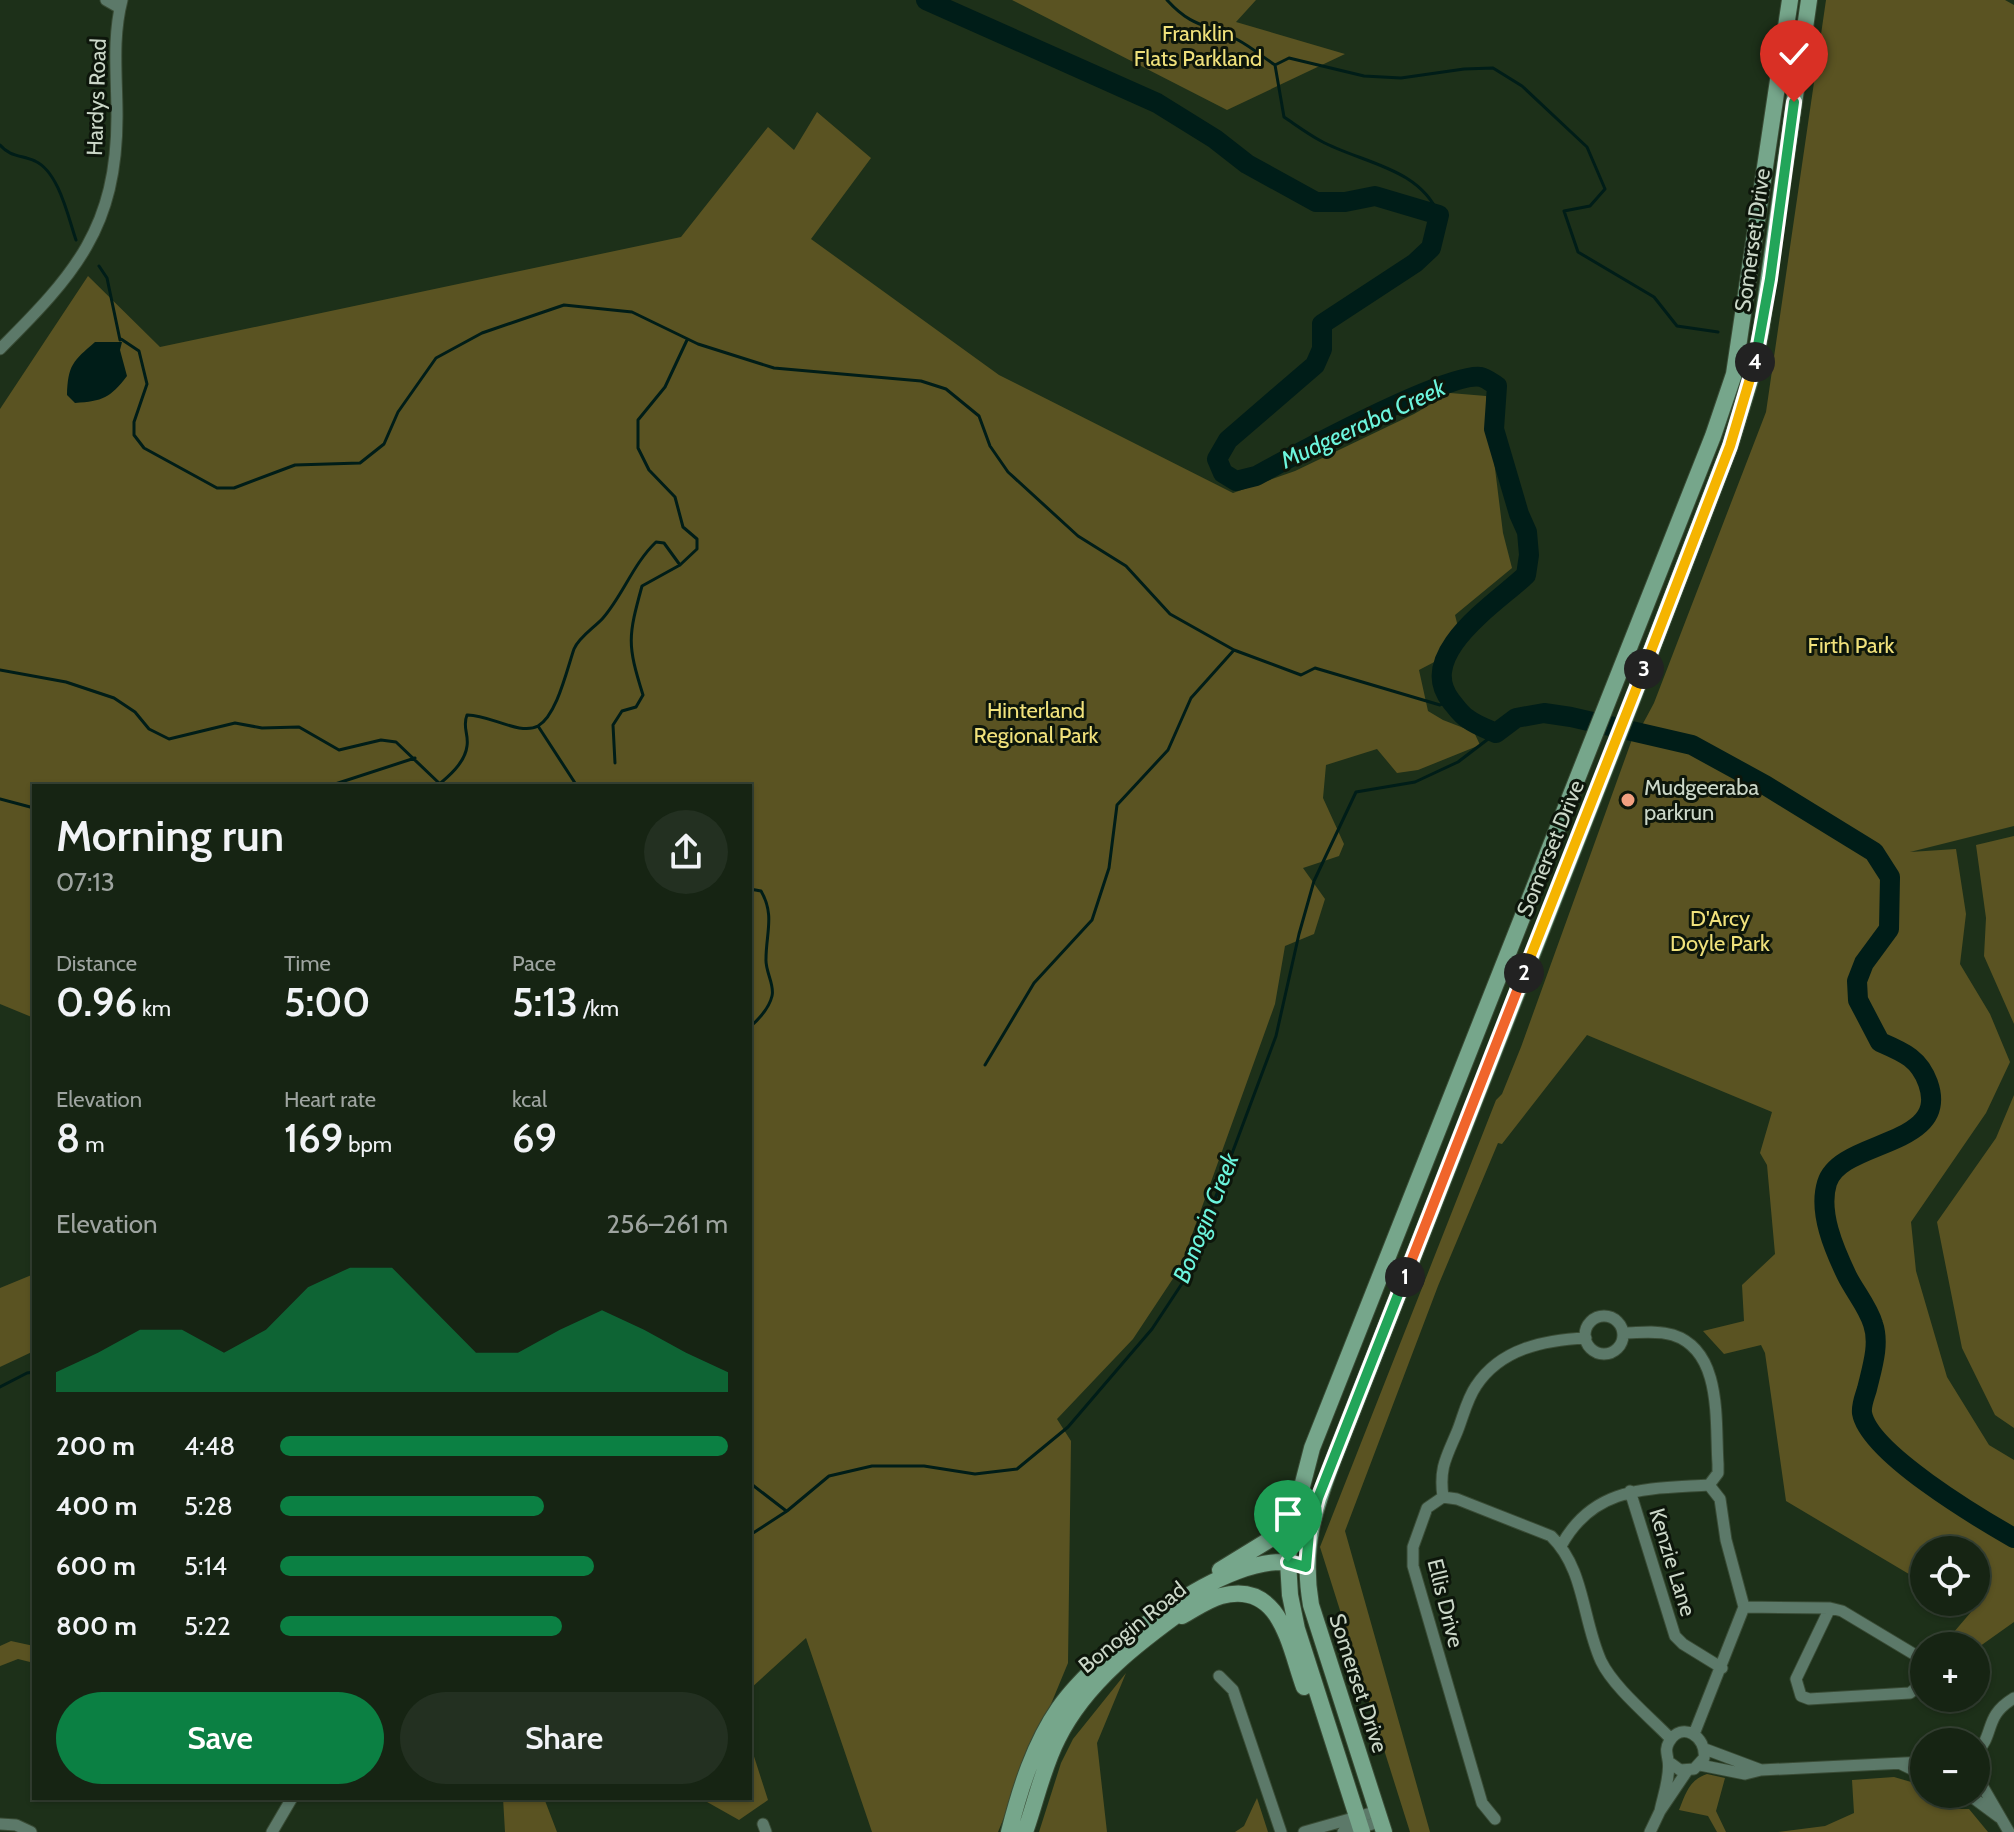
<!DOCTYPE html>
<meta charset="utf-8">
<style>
body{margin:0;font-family:Cabin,sans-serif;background:#233021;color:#f1f3f6;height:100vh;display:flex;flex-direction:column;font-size:30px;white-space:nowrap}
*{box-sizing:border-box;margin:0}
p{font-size:26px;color:#9ea4a0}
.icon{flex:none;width:44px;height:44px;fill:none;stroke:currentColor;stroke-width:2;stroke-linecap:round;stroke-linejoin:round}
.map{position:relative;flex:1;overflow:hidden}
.panel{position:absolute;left:32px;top:784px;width:720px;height:1016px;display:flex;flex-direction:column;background:#162413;border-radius:0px;box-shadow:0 2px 6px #0004,0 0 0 2px #354133}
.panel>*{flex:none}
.fabs{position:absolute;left:1910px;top:1536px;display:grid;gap:16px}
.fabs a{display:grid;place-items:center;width:80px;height:80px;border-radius:50%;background:#162413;box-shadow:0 2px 6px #0004,0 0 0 2px #354133;font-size:40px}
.pin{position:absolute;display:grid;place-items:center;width:68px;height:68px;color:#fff;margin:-82px -34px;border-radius:50% 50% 50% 0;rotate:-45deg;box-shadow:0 0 8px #0007}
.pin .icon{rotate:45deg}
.km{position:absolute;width:40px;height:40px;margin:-20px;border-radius:50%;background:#222;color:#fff;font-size:22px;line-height:40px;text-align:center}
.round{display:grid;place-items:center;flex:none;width:84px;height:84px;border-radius:42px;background:#233021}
.head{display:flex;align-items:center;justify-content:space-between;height:136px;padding:0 24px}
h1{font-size:44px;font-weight:600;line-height:60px}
.figures{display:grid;grid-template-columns:repeat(3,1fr);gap:12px;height:136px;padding:8px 24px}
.figures div{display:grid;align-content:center}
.figures b{font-size:40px;font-weight:600}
.figures small{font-size:22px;font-weight:400}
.figures p{font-size:22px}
.chart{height:224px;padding:16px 24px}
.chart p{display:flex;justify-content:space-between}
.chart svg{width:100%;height:144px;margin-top:8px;fill:#0b8043;opacity:.7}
.primary-button{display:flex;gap:16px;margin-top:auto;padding:16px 24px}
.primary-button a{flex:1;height:92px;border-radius:48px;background:#0b8043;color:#fff;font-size:32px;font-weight:600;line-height:92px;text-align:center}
.primary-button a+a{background:#233021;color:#f1f3f6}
ul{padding:0 24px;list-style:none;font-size:26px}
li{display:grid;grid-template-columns:128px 96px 1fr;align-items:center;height:60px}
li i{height:20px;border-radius:10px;background:#0b8043}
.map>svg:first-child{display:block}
.green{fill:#5a5322}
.water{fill:#001d18}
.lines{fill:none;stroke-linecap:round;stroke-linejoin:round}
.stream{stroke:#001d18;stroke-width:3}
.river{stroke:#001d18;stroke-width:20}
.street-casing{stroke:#394b35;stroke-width:13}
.secondary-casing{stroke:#394b35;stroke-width:18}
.street{stroke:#5c7969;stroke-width:11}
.secondary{stroke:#76a68b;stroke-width:16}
.split-1-casing{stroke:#fff;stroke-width:16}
.split-2-casing{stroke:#fff;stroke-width:16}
.split-3-casing{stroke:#fff;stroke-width:16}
.split-4-casing{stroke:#fff;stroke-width:16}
.split-5-casing{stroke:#fff;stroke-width:16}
.split-1{stroke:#22a559;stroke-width:10}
.split-2{stroke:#f0652b;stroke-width:10}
.split-3{stroke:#f5b400;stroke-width:10}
.split-4{stroke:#f5b400;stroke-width:10}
.split-5{stroke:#22a559;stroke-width:10}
.poi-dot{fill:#f2a080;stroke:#0d160b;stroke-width:3}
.labels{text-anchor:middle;stroke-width:6;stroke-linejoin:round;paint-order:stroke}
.park-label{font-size:22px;fill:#f0e17b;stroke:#0d160b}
.street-label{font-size:22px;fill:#cbd7c8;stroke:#0d160b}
.poi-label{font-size:22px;fill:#cbd7c8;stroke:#0d160b;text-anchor:start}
.water-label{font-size:24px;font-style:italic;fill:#6cf5dd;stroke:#0d160b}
</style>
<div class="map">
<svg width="2014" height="1832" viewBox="0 0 2014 1832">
<rect width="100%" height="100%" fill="#1d3019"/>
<path class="green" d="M1012,0H1256L1236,22L1345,54L1227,110Z
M1826,0H2005L2014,5V826L1910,852L1956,849L1966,914L1960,964L1990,1014L2010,1062L1986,1113L1911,1222L1916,1271L1947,1377L1989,1445L2014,1460V1622L1976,1649V1646H1942L1971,1612L1956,1602H1976V1550H1924V1583L1786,1501L1765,1353L1761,1345L1724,1354L1703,1331L1744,1321L1742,1285L1775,1254L1767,1165L1760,1153L1772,1112L1587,1035L1502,1144L1498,1143L1438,1286L1345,1531L1430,1832H1410L1320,1547L1496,1100L1502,1094L1521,1047L1635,731H1639L1654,703L1766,412Z
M817,112L871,158L811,239L999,375L1233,493L1295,471L1414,414L1450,393L1486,396L1503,533L1512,568L1455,615L1463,647L1419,670L1428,711L1443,720L1474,732L1480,745L1418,770L1397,773L1377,749L1326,765L1323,798L1344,844L1339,856L1303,868L1325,899L1314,934L1285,946L1275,1004L1180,1268L1133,1339L1057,1419L1071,1441L1068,1663L998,1832H872L806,1638L750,1689V786H34V1018L0,1004V409L88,276L160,347L681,237L768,127L794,150Z
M2014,836V1024L1984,956L1986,918L1976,845Z
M2014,1095V1428L1995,1415L1962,1348L1937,1222L1996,1138Z
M34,1274V1351L0,1367V1288Z
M11,1641L34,1646V1663L18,1659L0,1666V1646Z
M1126,1673L1097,1743L1107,1832H1039L1061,1763L1073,1739Z
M750,1744L768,1800L739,1820L700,1798H750Z
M1707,1774L1725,1778L1716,1811L1726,1832H1717L1708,1816L1679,1810C1686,1793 1689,1780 1707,1774Z
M1894,1777L1918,1784L1924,1790V1794H1929L1947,1809H1969L1988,1832H1778L1825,1826L1854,1813L1852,1780Z
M503,1798H544L557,1832H505Z
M1257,1798L1268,1832H1235L1244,1826Z"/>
<path class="water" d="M95,342H122L120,350L127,376C110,398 103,401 75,403L67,395C68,365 73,361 95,342Z"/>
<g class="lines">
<path class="stream" d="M1167,0C1193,29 1209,24 1238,40C1251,47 1263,57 1275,65L1284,117C1296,125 1308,134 1321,141C1361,163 1419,167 1439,215
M1275,65L1289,58L1364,76L1401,78L1464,69L1493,68L1522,86L1587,147L1605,189L1590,206L1564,211L1578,252L1654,297L1677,326L1718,332
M0,145C10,157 21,155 35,161C59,172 68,217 76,240
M99,266L107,278L120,340
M121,339L139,351L147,384L134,422V435L144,448L217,488H234L295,465L360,463L384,444L398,412L436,358L482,333L564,305L632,312L698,344L774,368L921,381L946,389L979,416L990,446L1008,472L1078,536L1126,566L1170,614L1234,650L1301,675L1315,668L1440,705L1451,700
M0,670L66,682L114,698L135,712L149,729L169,739L235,723L262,728L299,727L339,750L381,740L396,742L439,783
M538,726L577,786
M615,763L613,725L622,711L636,707L643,695C627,644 628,637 642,586L680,565L697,549V539L683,527L675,497L649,470L638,448V420L665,387L687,340
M329,786L415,758
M437,786C448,777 465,763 467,746C469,734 462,727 467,715C488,714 520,736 538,726C557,715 567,669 574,649C579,637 594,628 603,618C623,595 633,564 656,542L664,543L680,565
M0,799L34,808
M750,889L761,891C775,915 766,933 766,959C765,971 775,985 772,996C769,1009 759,1019 750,1027
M985,1065L1034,983L1092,920L1109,868L1117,805L1168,750L1191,698L1234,650
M0,1387L27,1373L34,1372
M750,1483L785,1510
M750,1535L787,1511L829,1476L872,1466H924L975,1474L1017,1469L1068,1427L1152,1329L1185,1279L1276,1036L1299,934L1314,881L1356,792L1415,782L1458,762L1496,733"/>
<path class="river" d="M926,0L1157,103L1215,139L1247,164L1316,202H1345L1375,196L1439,215L1431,248L1415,263L1322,324V349L1315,365L1228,440L1217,459L1223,473L1236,481L1256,476C1291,457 1450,370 1481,377C1486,378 1492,383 1497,386L1494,429L1519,514L1527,532L1529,555L1526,575C1498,602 1414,654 1451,701C1456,707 1461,715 1468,719C1476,725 1487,729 1496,733L1516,718L1544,713L1571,717L1692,745L1765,785L1874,852L1890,877L1889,929L1864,963L1857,981L1858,1000L1880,1042C1903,1052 1919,1058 1928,1083C1951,1148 1840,1139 1827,1183C1818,1212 1834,1249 1847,1276C1855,1292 1868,1307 1873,1324C1880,1344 1872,1368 1867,1389C1865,1396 1861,1405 1862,1413C1869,1453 1979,1518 2014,1538"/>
<g class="street-casing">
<path id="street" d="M106,0L120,8
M0,349C75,274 117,228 117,116C117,77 112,38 122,0
M1585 1335a19 19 0 1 1 38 0a19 19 0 1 1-38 0Z
M1623,1333C1639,1333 1657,1330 1673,1335C1723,1351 1715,1422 1718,1464V1473L1709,1485
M1630,1491L1675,1636L1683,1644L1722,1668
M1443,1497L1457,1499L1551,1536C1585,1569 1582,1619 1601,1661C1614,1688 1650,1717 1671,1739
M1443,1497L1427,1508L1413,1547V1566L1482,1803L1495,1819
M1443,1497C1439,1468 1446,1458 1457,1432C1463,1417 1467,1399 1476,1386C1501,1348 1545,1340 1586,1338
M1561,1546C1594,1485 1648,1489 1709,1485
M1744,1607L1830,1608L1842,1611L1917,1656C1924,1671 1924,1683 1910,1693L1809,1699L1801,1696L1796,1679L1830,1608
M1219,1676L1233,1690L1281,1832
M1694,1734L1744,1607L1726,1540L1720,1499L1709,1485
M1705,1749L1761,1770
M1976,1754C1996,1732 1983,1717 2014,1698
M1901,1764L1924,1775
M1700,1765L1745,1774L1761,1770L1924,1762
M1976,1775L2009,1832
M1944,1794L1956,1798L1969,1794
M1968,1794L1999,1817
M1660,1811C1663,1796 1671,1775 1668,1760C1667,1753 1665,1749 1669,1742C1682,1720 1707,1737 1704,1758L1694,1769L1680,1770L1669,1762
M0,1824L16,1825L31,1832
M763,1824L766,1832
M272,1832L292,1798
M1304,1832L1378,1811
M1343,1832L1380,1822
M1650,1832L1660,1811L1687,1771"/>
</g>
<g class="secondary-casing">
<path id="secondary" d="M1220,1570L1277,1535L1292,1518
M1182,1616C1195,1609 1207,1600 1221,1596C1281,1580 1289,1646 1304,1687
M1009,1832C1020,1789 1034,1744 1059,1708C1096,1655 1230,1546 1297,1564
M1025,1832C1036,1801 1043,1767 1058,1738C1086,1682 1139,1642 1188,1607
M1362,1832L1297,1629L1290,1595L1288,1562L1290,1533L1312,1448L1713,436L1734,374L1790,0
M1384,1832L1311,1605C1301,1548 1314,1510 1334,1458L1633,698L1730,446L1752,374L1761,331L1809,0"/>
</g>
<use href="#street" class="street"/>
<use href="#secondary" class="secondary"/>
</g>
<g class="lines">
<g class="split-1-casing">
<path id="split-1" d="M1288,1562L1306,1567L1309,1533L1318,1498L1405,1277"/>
</g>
<g class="split-2-casing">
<path id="split-2" d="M1405,1277L1524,973"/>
</g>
<g class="split-3-casing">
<path id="split-3" d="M1524,973L1644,669"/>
</g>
<g class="split-4-casing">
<path id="split-4" d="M1644,669L1730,446L1755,362"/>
</g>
<g class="split-5-casing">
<path id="split-5" d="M1755,362L1770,279L1794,102"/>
</g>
<use href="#split-1" class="split-1"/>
<use href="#split-2" class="split-2"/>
<use href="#split-3" class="split-3"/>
<use href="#split-4" class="split-4"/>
<use href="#split-5" class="split-5"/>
</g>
<circle class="poi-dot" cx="1628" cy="800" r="8"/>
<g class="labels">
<g class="park-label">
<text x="1198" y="41">Franklin<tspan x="1198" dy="25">Flats Parkland</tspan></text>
<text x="1851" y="653">Firth Park</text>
<text x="1036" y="718">Hinterland<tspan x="1036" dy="25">Regional Park</tspan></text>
<text x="1720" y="926">D'Arcy<tspan x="1720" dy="25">Doyle Park</tspan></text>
</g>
<g class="street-label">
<text transform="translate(96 97) rotate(-88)" y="8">Hardys Road</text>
<text transform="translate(1752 240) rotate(-82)" y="8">Somerset Drive</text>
<text transform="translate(1550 848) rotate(-68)" y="8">Somerset Drive</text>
<text transform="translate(1673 1562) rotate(73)" y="8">Kenzie Lane</text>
<text transform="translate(1446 1603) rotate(76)" y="8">Ellis Drive</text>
<text transform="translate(1132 1627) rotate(-39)" y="8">Bonogin Road</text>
<text transform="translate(1359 1683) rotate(72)" y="8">Somerset Drive</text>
</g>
<g class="poi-label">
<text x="1644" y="795">Mudgeeraba<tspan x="1644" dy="25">parkrun</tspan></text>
</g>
<g class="water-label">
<text transform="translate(1363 424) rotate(-25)" y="8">Mudgeeraba Creek</text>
<text transform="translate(1206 1218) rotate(-68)" y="8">Bonogin Creek</text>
</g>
</g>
</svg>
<div class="fabs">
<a><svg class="icon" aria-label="locate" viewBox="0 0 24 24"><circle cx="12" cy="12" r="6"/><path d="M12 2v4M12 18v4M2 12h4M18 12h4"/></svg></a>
<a>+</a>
<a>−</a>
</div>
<div class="pin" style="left:1288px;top:1562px;background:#1e9e55"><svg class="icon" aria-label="arrive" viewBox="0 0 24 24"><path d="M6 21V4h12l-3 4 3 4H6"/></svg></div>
<div class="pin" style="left:1794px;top:102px;background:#d93025"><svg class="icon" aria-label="check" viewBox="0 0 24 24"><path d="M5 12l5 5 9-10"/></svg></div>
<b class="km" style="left:1405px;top:1277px">1</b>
<b class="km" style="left:1524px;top:973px">2</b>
<b class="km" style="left:1644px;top:669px">3</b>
<b class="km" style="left:1755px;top:362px">4</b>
<section class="panel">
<div class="head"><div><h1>Morning run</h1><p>07:13</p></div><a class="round"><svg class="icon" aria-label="share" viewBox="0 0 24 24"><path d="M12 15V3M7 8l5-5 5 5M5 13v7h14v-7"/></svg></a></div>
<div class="figures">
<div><p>Distance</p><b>0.96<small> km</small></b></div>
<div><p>Time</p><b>5:00</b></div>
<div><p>Pace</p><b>5:13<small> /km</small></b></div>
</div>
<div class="figures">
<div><p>Elevation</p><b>8<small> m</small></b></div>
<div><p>Heart rate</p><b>169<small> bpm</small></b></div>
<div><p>kcal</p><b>69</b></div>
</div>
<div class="chart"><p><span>Elevation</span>256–261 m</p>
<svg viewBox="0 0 160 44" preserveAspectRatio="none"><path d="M0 44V38L10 32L20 25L30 25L40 32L50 25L60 12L70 6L80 6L90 19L100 32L110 32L120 25L130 19L140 25L150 32L160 38V44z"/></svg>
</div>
<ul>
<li><b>200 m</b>4:48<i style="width:100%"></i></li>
<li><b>400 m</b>5:28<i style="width:59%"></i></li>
<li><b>600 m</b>5:14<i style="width:70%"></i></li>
<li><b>800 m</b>5:22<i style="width:63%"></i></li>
</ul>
<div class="primary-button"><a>Save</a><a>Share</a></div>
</section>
</div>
